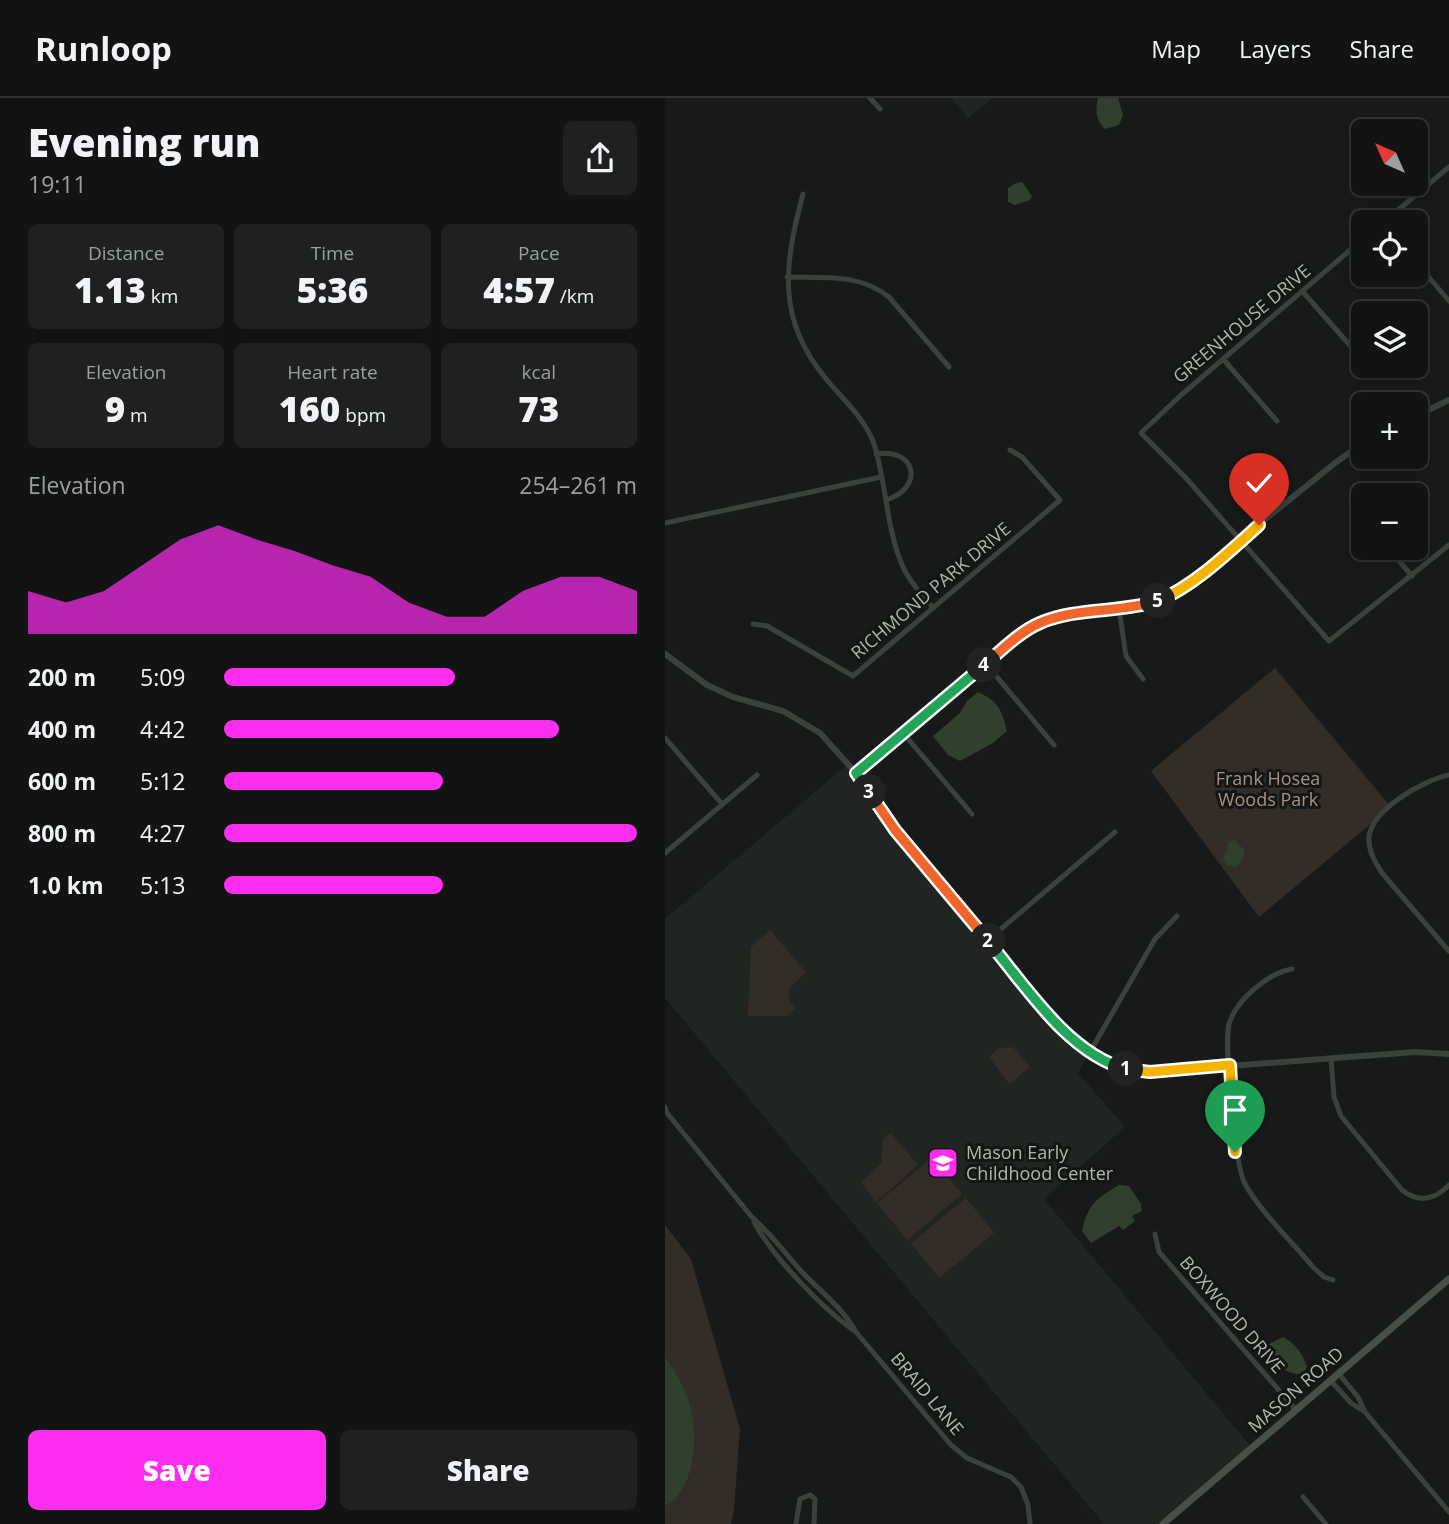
<!DOCTYPE html>
<meta charset="utf-8">
<style>
body{margin:0;font-family:"Open Sans",sans-serif;background:#1f2121;color:#f1f3f6;height:100vh;display:flex;flex-direction:column;font-size:26px;white-space:nowrap}
*{box-sizing:border-box;margin:0}
p{font-size:23px;color:#9c9ea0}
.icon{flex:none;width:38px;height:38px;fill:none;stroke:currentColor;stroke-width:2;stroke-linecap:round;stroke-linejoin:round}
.map{position:relative;flex:1;overflow:hidden}
.side{display:flex;flex-direction:column;background:#121413;width:665px}
.side>*{flex:none}
.needle{width:46px;rotate:315deg}
.controls{position:absolute;left:686px;top:21px;display:grid;gap:14px}
.controls a{display:grid;place-items:center;width:77px;height:77px;border-radius:10px;background:#121413;box-shadow:0 4px 10px #0003,0 0 0 2px #313333;font-size:35px}
.pin{position:absolute;display:grid;place-items:center;width:60px;height:60px;color:#fff;margin:-72px -30px;border-radius:50% 50% 50% 0;rotate:-45deg;box-shadow:0 0 7px #0007}
.pin .icon{rotate:45deg}
.km{position:absolute;width:35px;height:35px;margin:-18px;border-radius:50%;background:#222;color:#fff;font-size:19px;line-height:35px;text-align:center}
.round{display:grid;place-items:center;flex:none;width:74px;height:74px;border-radius:10px;background:#1f2121}
.headline{display:flex;align-items:center;justify-content:space-between;height:119px;padding:0 28px}
h1{font-size:38px;font-weight:800;line-height:52px}
.metrics{display:grid;grid-template-columns:repeat(3,1fr);gap:10px;height:119px;padding:7px 28px}
.metrics div{display:grid;align-content:center;border-radius:10px;background:#1f2121;text-align:center}
.metrics b{font-size:35px;font-weight:800}
.metrics small{font-size:19px;font-weight:400}
.metrics p{font-size:19px}
.chart{height:196px;padding:14px 28px}
.chart p{display:flex;justify-content:space-between}
.chart svg{width:100%;height:126px;margin-top:7px;fill:#fe2df0;opacity:.7}
.primary-button{display:flex;gap:14px;margin-top:auto;padding:14px 28px}
.primary-button a{flex:1;height:80px;border-radius:10px;background:#fe2df0;color:#fff;font-size:28px;font-weight:800;line-height:80px;text-align:center}
.primary-button a+a{background:#1f2121;color:#f1f3f6}
ul{padding:0 28px;list-style:none;font-size:23px}
li{display:grid;grid-template-columns:112px 84px 1fr;align-items:center;height:52px}
li i{height:18px;border-radius:9px;background:#fe2df0}
header{display:flex;align-items:center;gap:42px;box-sizing:border-box;height:98px;padding:0 35px;background:#121413;border-bottom:2px solid #313333}
header strong{font-size:33px}
nav{display:flex;gap:38px;margin-inline-start:auto;font-size:24px}
main{display:flex;flex:1;min-height:0}
.map>svg:first-child{display:block}
.built{fill:#212522}
.green{fill:#332d28}
.water{fill:#30402d}
.lines{fill:none;stroke-linecap:round;stroke-linejoin:round}
.minor{stroke:#3b423c;stroke-width:5}
.tertiary{stroke:#3b423c;stroke-width:6}
.secondary{stroke:#475048;stroke-width:7}
.split-1-casing{stroke:#fff;stroke-width:14}
.split-2-casing{stroke:#fff;stroke-width:14}
.split-3-casing{stroke:#fff;stroke-width:14}
.split-4-casing{stroke:#fff;stroke-width:14}
.split-5-casing{stroke:#fff;stroke-width:14}
.split-6-casing{stroke:#fff;stroke-width:14}
.split-1{stroke:#f5b400;stroke-width:9}
.split-2{stroke:#22a559;stroke-width:9}
.split-3{stroke:#f0652b;stroke-width:9}
.split-4{stroke:#22a559;stroke-width:9}
.split-5{stroke:#f0652b;stroke-width:9}
.split-6{stroke:#f5b400;stroke-width:9}
.labels{text-anchor:middle;stroke-width:6;stroke-linejoin:round;paint-order:stroke}
.street-label{font-size:18px;fill:#aabbab;stroke:#131614}
.park-label{font-size:18px;fill:#a7927f;stroke:#131614}
.poi-label{font-size:18px;fill:#aabbab;stroke:#131614;text-anchor:start}
</style>
<header>
<strong>Runloop</strong>
<nav><a>Map</a><a>Layers</a><a>Share</a></nav>
</header>
<main>
<section class="side">
<div class="headline"><div><h1>Evening run</h1><p>19:11</p></div><a class="round"><svg class="icon" aria-label="share" viewBox="0 0 24 24"><path d="M12 15V3M7 8l5-5 5 5M5 13v7h14v-7"/></svg></a></div>
<div class="metrics">
<div><p>Distance</p><b>1.13<small> km</small></b></div>
<div><p>Time</p><b>5:36</b></div>
<div><p>Pace</p><b>4:57<small> /km</small></b></div>
</div>
<div class="metrics">
<div><p>Elevation</p><b>9<small> m</small></b></div>
<div><p>Heart rate</p><b>160<small> bpm</small></b></div>
<div><p>kcal</p><b>73</b></div>
</div>
<div class="chart"><p><span>Elevation</span>254–261 m</p>
<svg viewBox="0 0 160 44" preserveAspectRatio="none"><path d="M0 44V29L10 33L20 29L30 20L40 11L50 6L60 11L70 15L80 20L90 24L100 33L110 38L120 38L130 29L140 24L150 24L160 29V44z"/></svg>
</div>
<ul>
<li><b>200 m</b>5:09<i style="width:56%"></i></li>
<li><b>400 m</b>4:42<i style="width:81%"></i></li>
<li><b>600 m</b>5:12<i style="width:53%"></i></li>
<li><b>800 m</b>4:27<i style="width:100%"></i></li>
<li><b>1.0 km</b>5:13<i style="width:53%"></i></li>
</ul>
<div class="primary-button"><a>Save</a><a>Share</a></div>
</section>
<div class="map">
<svg width="784" height="1426" viewBox="0 0 784 1426">
<rect width="100%" height="100%" fill="#181a19"/>
<path class="built" d="M286,0H328L303,20Z
M183,666L222,720L395,929L425,954L413,975L460,1029L379,1101L587,1350L498,1426H439L0,900V821Z"/>
<path class="green" d="M610,570L726,709L594,819L486,673Z
M105,832L141,874L123,892L125,904L131,910L122,918H83L86,849Z
M348,949L365,969L344,986L324,959L332,951Z
M226,1035L253,1067L211,1104L196,1084L216,1066L218,1041Z
M267,1060L297,1096L242,1142L212,1105Z
M301,1100L329,1135L274,1180L246,1145Z
M0,1127L26,1161L75,1331L69,1411L66,1426H0Z"/>
<path class="water" d="M433,0H453L458,17L454,27L440,31C431,22 430,13 433,0Z
M357,84L367,98L365,102L350,107L343,104V90L351,85Z
M313,594C333,603 337,612 342,633L328,645L295,663L283,657L268,638L295,615L302,603Z
M570,742L579,752V759L571,769L562,767L558,761L564,744Z
M454,1087L464,1088L476,1106L477,1113L467,1118L470,1123L458,1132L454,1128L426,1145L417,1133C423,1106 431,1101 454,1087Z
M618,1239C630,1245 638,1256 642,1269L638,1276C622,1278 612,1266 602,1255L604,1246Z
M0,1259C10,1274 21,1291 25,1308C34,1338 30,1392 0,1408Z"/>
<g class="lines">
<path class="minor" d="M205,0L215,11
M138,96C119,167 111,222 162,282C178,301 201,322 209,346C222,387 221,433 239,471C245,485 259,498 268,510
M719,124L784,69
M698,141L515,298L476,335L520,379L664,543L784,447
M751,164L784,203
M122,179C158,180 194,175 224,199L284,269
M637,193L698,262
M558,261L612,323
M211,356C251,349 260,390 221,402
M0,425L216,379
M723,450L747,478
M454,511L461,558L478,581
M88,526L102,528L188,578L395,402L357,359L345,352
M321,566L389,647
M238,635L307,716
M0,640L57,706
M784,677C759,682 707,711 704,739C703,753 710,764 717,775L784,853
M0,755L92,677
M323,842L450,734
M627,871C603,875 571,902 564,926C559,945 570,1068 580,1086C595,1113 627,1144 648,1169L659,1179L668,1182
M425,954L490,841L512,818
M666,960L669,999L676,1018L737,1092C753,1105 770,1102 784,1087
M0,1009L2,1015L86,1118C105,1135 120,1155 137,1174C156,1194 178,1210 191,1234L286,1347L302,1360L346,1379L356,1389L363,1407L365,1426
M89,1124C108,1159 155,1208 188,1232
M490,1136L494,1154L631,1312
M674,1276L693,1299L700,1314L784,1414
M666,1283L686,1305L700,1314
M638,1399L661,1426
M131,1426L135,1401L145,1397L150,1401L149,1426"/>
<path class="tertiary" d="M751,318L784,302
M0,556L42,587L68,599L118,613L155,635L191,675L230,731L395,929C421,956 449,970 485,974L750,954L784,956
M191,675L362,532C405,506 460,517 505,498L670,365L698,345"/>
<path class="secondary" d="M498,1426L784,1181"/>
</g>
<g class="lines">
<g class="split-1-casing">
<path id="split-1" d="M461,971L485,974L565,967L570,1054"/>
</g>
<g class="split-2-casing">
<path id="split-2" d="M323,843C360,887 403,956 461,971"/>
</g>
<g class="split-3-casing">
<path id="split-3" d="M204,694L230,732L323,843"/>
</g>
<g class="split-4-casing">
<path id="split-4" d="M204,694L191,675L319,567"/>
</g>
<g class="split-5-casing">
<path id="split-5" d="M319,567C336,553 354,534 375,525C412,509 455,515 493,503"/>
</g>
<g class="split-6-casing">
<path id="split-6" d="M493,503C530,487 564,454 594,427"/>
</g>
<use href="#split-1" class="split-1"/>
<use href="#split-2" class="split-2"/>
<use href="#split-3" class="split-3"/>
<use href="#split-4" class="split-4"/>
<use href="#split-5" class="split-5"/>
<use href="#split-6" class="split-6"/>
</g>
<defs>
<g id="school-square" transform="scale(1.575)"><rect x="-9" y="-9" width="18" height="18" rx="4" fill="#fe2df0" stroke="#131614"/><path d="M0-5L7-2L0 1L-7-2ZM-4 1L0 2.5L4 1V4Q0 6-4 4Z" fill="#fff"/></g>
</defs>
<g fill-rule="evenodd">
<use href="#school-square" x="278" y="1065"/>
</g>
<g class="labels">
<g class="street-label">
<text transform="translate(577 226) rotate(-40)" y="6">GREENHOUSE DRIVE</text>
<text transform="translate(266 493) rotate(-40)" y="6">RICHMOND PARK DRIVE</text>
<text transform="translate(567 1217) rotate(49)" y="6">BOXWOOD DRIVE</text>
<text transform="translate(631 1292) rotate(-41)" y="6">MASON ROAD</text>
<text transform="translate(262 1296) rotate(50)" y="6">BRAID LANE</text>
</g>
<g class="park-label">
<text x="603" y="687">Frank Hosea<tspan x="603" dy="21">Woods Park</tspan></text>
</g>
<g class="poi-label">
<text x="301" y="1061">Mason Early<tspan x="301" dy="21">Childhood Center</tspan></text>
</g>
</g>
</svg>
<div class="controls">
<a><svg class="needle" viewBox="-14 -14 28 28"><path d="M0-13l5 13h-10z" fill="#e53935"/><path d="M0 13l5-13h-10z" fill="#9c9ea0"/></svg></a>
<a><svg class="icon" aria-label="locate" viewBox="0 0 24 24"><circle cx="12" cy="12" r="6"/><path d="M12 2v4M12 18v4M2 12h4M18 12h4"/></svg></a>
<a><svg class="icon" aria-label="layers" viewBox="0 0 24 24"><path d="M12 4l9 5-9 5-9-5zM3 14l9 5 9-5"/></svg></a>
<a>+</a>
<a>−</a>
</div>
<div class="pin" style="left:570px;top:1054px;background:#1e9e55"><svg class="icon" aria-label="arrive" viewBox="0 0 24 24"><path d="M6 21V4h12l-3 4 3 4H6"/></svg></div>
<div class="pin" style="left:594px;top:427px;background:#d93025"><svg class="icon" aria-label="check" viewBox="0 0 24 24"><path d="M5 12l5 5 9-10"/></svg></div>
<b class="km" style="left:461px;top:971px">1</b>
<b class="km" style="left:323px;top:843px">2</b>
<b class="km" style="left:204px;top:694px">3</b>
<b class="km" style="left:319px;top:567px">4</b>
<b class="km" style="left:493px;top:503px">5</b>
</div>
</main>
